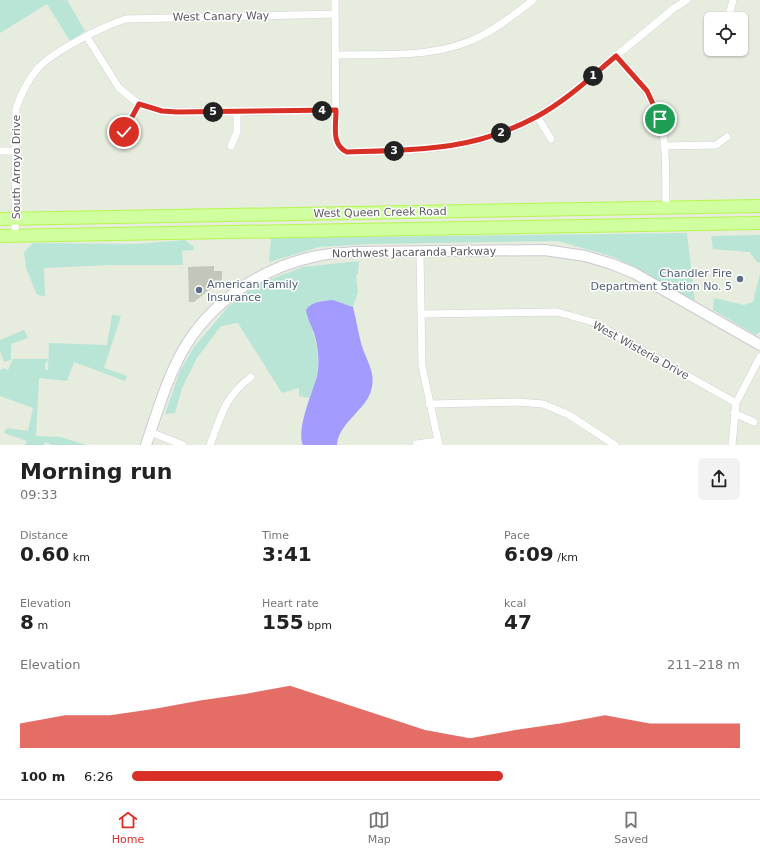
<!DOCTYPE html>
<meta charset="utf-8">
<style>
body{margin:0;font-family:"DejaVu Sans",sans-serif;background:#f2f2f2;color:#222;height:100vh;display:flex;flex-direction:column;font-size:15px;white-space:nowrap}
*{box-sizing:border-box;margin:0}
p{font-size:13px;color:#767676}
.icon{flex:none;width:22px;height:22px;fill:none;stroke:currentColor;stroke-width:2;stroke-linecap:round;stroke-linejoin:round}
.map{position:relative;height:445px;overflow:hidden}
.drawer{display:flex;flex-direction:column;background:#fff;flex:1}
.drawer>*{flex:none}
.fabs{position:absolute;left:704px;top:12px;display:grid;gap:8px}
.fabs a{display:grid;place-items:center;width:44px;height:44px;border-radius:6px;background:#fff;box-shadow:0 1px 3px #0004;font-size:20px}
.pin{position:absolute;display:grid;place-items:center;width:34px;height:34px;color:#fff;margin:-17px;border:2px solid #fff;border-radius:50%;box-shadow:0 1px 4px #0007}
.km{position:absolute;width:20px;height:20px;margin:-10px;border-radius:50%;background:#222;color:#fff;font-size:11px;line-height:20px;text-align:center}
.round{display:grid;place-items:center;flex:none;width:42px;height:42px;border-radius:6px;background:#f2f2f2}
.head{display:flex;align-items:center;justify-content:space-between;height:68px;padding:0 20px}
h1{font-size:22px;font-weight:600;line-height:30px}
.stats{display:grid;grid-template-columns:repeat(3,1fr);gap:6px;height:68px;padding:4px 20px}
.stats div{display:grid;align-content:center}
.stats b{font-size:20px;font-weight:600}
.stats small{font-size:11px;font-weight:400}
.stats p{font-size:11px}
.chart{height:112px;padding:8px 20px}
.chart p{display:flex;justify-content:space-between}
.chart svg{width:100%;height:72px;margin-top:4px;fill:#d93025;opacity:.7}
ul{padding:0 20px;list-style:none;font-size:13px}
li{display:grid;grid-template-columns:64px 48px 1fr;align-items:center;height:30px}
li i{height:10px;border-radius:5px;background:#d93025}
.menu{display:flex;justify-content:space-around;align-items:center;height:56px;border-top:1px solid #e0e0e0;background:#fff;font-size:11px;color:#767676}
.menu a{display:grid;justify-items:center;gap:2px}
.menu .on{color:#d93025}
.map>svg:first-child{display:block}
.green{fill:#b8e5d6}
.water{fill:#a49bff}
.building{fill:#c2c6bb}
.lines{fill:none;stroke-linecap:round;stroke-linejoin:round}
.street-casing{stroke:#d4d1d9;stroke-width:8}
.secondary-casing{stroke:#ccc9d4;stroke-width:12}
.primary-casing{stroke:#b6f74b;stroke-width:14}
.street{stroke:#fff;stroke-width:7}
.secondary{stroke:#fff;stroke-width:10}
.primary{stroke:#d0ffa0;stroke-width:12}
.route-casing{stroke:#fff;stroke-width:8}
.route{stroke:#d93025;stroke-width:5}
.service-dot{fill:#5c6f8a;stroke:#fff;stroke-width:1.5}
.labels{text-anchor:middle;stroke-width:3;stroke-linejoin:round;paint-order:stroke}
.street-label{font-size:11px;fill:#595760;stroke:#fff}
.service-label{font-size:11px;fill:#4e5e75;stroke:#fff;text-anchor:end}
</style>
<div class="map">
<svg width="760" height="445" viewBox="0 0 760 445">
<rect width="100%" height="100%" fill="#e6ecde"/>
<path class="green" d="M0,0H67L85,31L70,41L47,4L0,33Z
M687,233L695,302L614,257L558,241L370,244L319,247L269,262L271,238Z
M760,235V263L757,262L750,252L713,249L711,236Z
M185,240L194,247L193,250L182,251L183,265H111L44,268L45,296L37,295L26,268L24,252L33,243L136,244Z
M359,261L358,273L356,276L358,292L353,307L333,300L319,301L307,316C319,345 323,369 309,398L299,396V388L282,393L238,323L221,326L197,358L182,388L175,413L165,414L180,371L194,347L228,307L251,289L261,283L303,267Z
M760,274V332L756,335L713,310L714,298L744,305L753,302Z
M112,315L121,316L104,368L127,376L125,381L74,362L67,381L39,378L36,436L61,437L86,445H52L45,442L44,445H25L27,441L4,433L7,428L28,431L33,408L0,396V370L4,368L8,370L13,359H48L47,362L45,363V370H48L49,343L107,345Z
M24,330L28,338L11,344V360L4,362L0,351V340Z"/>
<path class="water" d="M333,300L353,307C356,319 358,331 361,343C366,361 378,374 370,394C362,412 338,425 337,445H303C296,429 312,394 317,376C320,362 318,346 314,333C311,325 307,318 306,310C312,301 323,301 333,300Z"/>
<path class="building" d="M214,266V271H222V279L194,302H189L188,267Z"/>
<g class="lines">
<g class="street-casing">
<path id="street" d="M335,0L336,142L340,149L347,152C397,151 446,151 494,136C536,123 573,92 606,64C629,45 652,27 674,8L687,0
M728,19L733,0
M87,37L119,88L139,104L162,111L237,112L336,110
M336,55C384,54 439,59 483,35C501,25 517,13 533,0
M616,56C626,67 637,79 646,91C670,124 665,169 666,207
M537,116L551,139
M119,146L139,104
M231,146L237,132V112
M664,146L716,145L727,137
M0,151H15
M15,236L16,108C21,94 28,80 38,68C54,51 103,26 126,19L335,14
M420,252L422,366L439,445
M421,314L557,312L593,322L736,403
M429,404L517,402L543,404L569,415L615,445
M734,413L754,422
M150,432L183,445
M416,444L438,441
M210,445C221,416 225,396 251,377
M732,445L736,403L760,357"/>
</g>
<g class="secondary-casing">
<path id="secondary" d="M146,445C157,413 166,381 182,352C210,302 262,267 317,256C330,253 343,253 356,252L545,250L585,256L612,264L634,273L760,345"/>
</g>
<g class="primary-casing">
<path id="primary" d="M0,219L760,206
M0,236L760,223"/>
</g>
<use href="#street" class="street"/>
<use href="#secondary" class="secondary"/>
<use href="#primary" class="primary"/>
</g>
<g class="lines">
<g class="route-casing">
<path id="route" d="M124,132L139,104L162,111L177,112L336,110C336,126 331,145 347,152C417,150 473,151 536,117C566,101 591,77 616,56L647,91L660,119"/>
</g>
<use href="#route" class="route"/>
</g>
<g class="service-dot">
<circle cx="740" cy="279" r="4"/>
<circle cx="199" cy="290" r="4"/>
</g>
<g class="labels">
<g class="street-label">
<text transform="translate(221 16) rotate(-1)" y="4">West Canary Way</text>
<text transform="translate(16 167) rotate(-90)" y="4">South Arroyo Drive</text>
<text transform="translate(380 212) rotate(-1)" y="4">West Queen Creek Road</text>
<text transform="translate(414 252) rotate(-1)" y="4">Northwest Jacaranda Parkway</text>
<text transform="translate(641 350) rotate(29)" y="4">West Wisteria Drive</text>
</g>
<g class="service-label">
<text x="732" y="277">Chandler Fire<tspan x="732" dy="13">Department Station No. 5</tspan></text>
<text x="207" y="288" text-anchor="start">American Family<tspan x="207" dy="13">Insurance</tspan></text>
</g>
</g>
</svg>
<div class="fabs">
<a><svg class="icon" aria-label="locate" viewBox="0 0 24 24"><circle cx="12" cy="12" r="6"/><path d="M12 2v4M12 18v4M2 12h4M18 12h4"/></svg></a>
</div>
<div class="pin" style="left:660px;top:119px;background:#1e9e55"><svg class="icon" aria-label="arrive" viewBox="0 0 24 24"><path d="M6 21V4h12l-3 4 3 4H6"/></svg></div>
<div class="pin" style="left:124px;top:132px;background:#d93025"><svg class="icon" aria-label="check" viewBox="0 0 24 24"><path d="M5 12l5 5 9-10"/></svg></div>
<b class="km" style="left:593px;top:76px">1</b>
<b class="km" style="left:501px;top:133px">2</b>
<b class="km" style="left:394px;top:151px">3</b>
<b class="km" style="left:322px;top:111px">4</b>
<b class="km" style="left:213px;top:112px">5</b>
</div>
<section class="drawer">
<div class="head"><div><h1>Morning run</h1><p>09:33</p></div><a class="round"><svg class="icon" aria-label="share" viewBox="0 0 24 24"><path d="M12 15V3M7 8l5-5 5 5M5 13v7h14v-7"/></svg></a></div>
<div class="stats">
<div><p>Distance</p><b>0.60<small> km</small></b></div>
<div><p>Time</p><b>3:41</b></div>
<div><p>Pace</p><b>6:09<small> /km</small></b></div>
</div>
<div class="stats">
<div><p>Elevation</p><b>8<small> m</small></b></div>
<div><p>Heart rate</p><b>155<small> bpm</small></b></div>
<div><p>kcal</p><b>47</b></div>
</div>
<div class="chart"><p><span>Elevation</span>211–218 m</p>
<svg viewBox="0 0 160 44" preserveAspectRatio="none"><path d="M0 44V29L10 24L20 24L30 20L40 15L50 11L60 6L70 15L80 24L90 33L100 38L110 33L120 29L130 24L140 29L150 29L160 29V44z"/></svg>
</div>
<ul>
<li><b>100 m</b>6:26<i style="width:61%"></i></li>
</ul>
</section>
<nav class="menu">
<a class="on"><svg class="icon" aria-label="home" viewBox="0 0 24 24"><path d="M3 11l9-7 9 7M6 9v11h12V9"/></svg>Home</a>
<a><svg class="icon" aria-label="map" viewBox="0 0 24 24"><path d="M3 6l6-2 6 2 6-2v14l-6 2-6-2-6 2zM9 4v14M15 6v14"/></svg>Map</a>
<a><svg class="icon" aria-label="saved" viewBox="0 0 24 24"><path d="M7 4h10v16l-5-4-5 4z"/></svg>Saved</a>
</nav>
